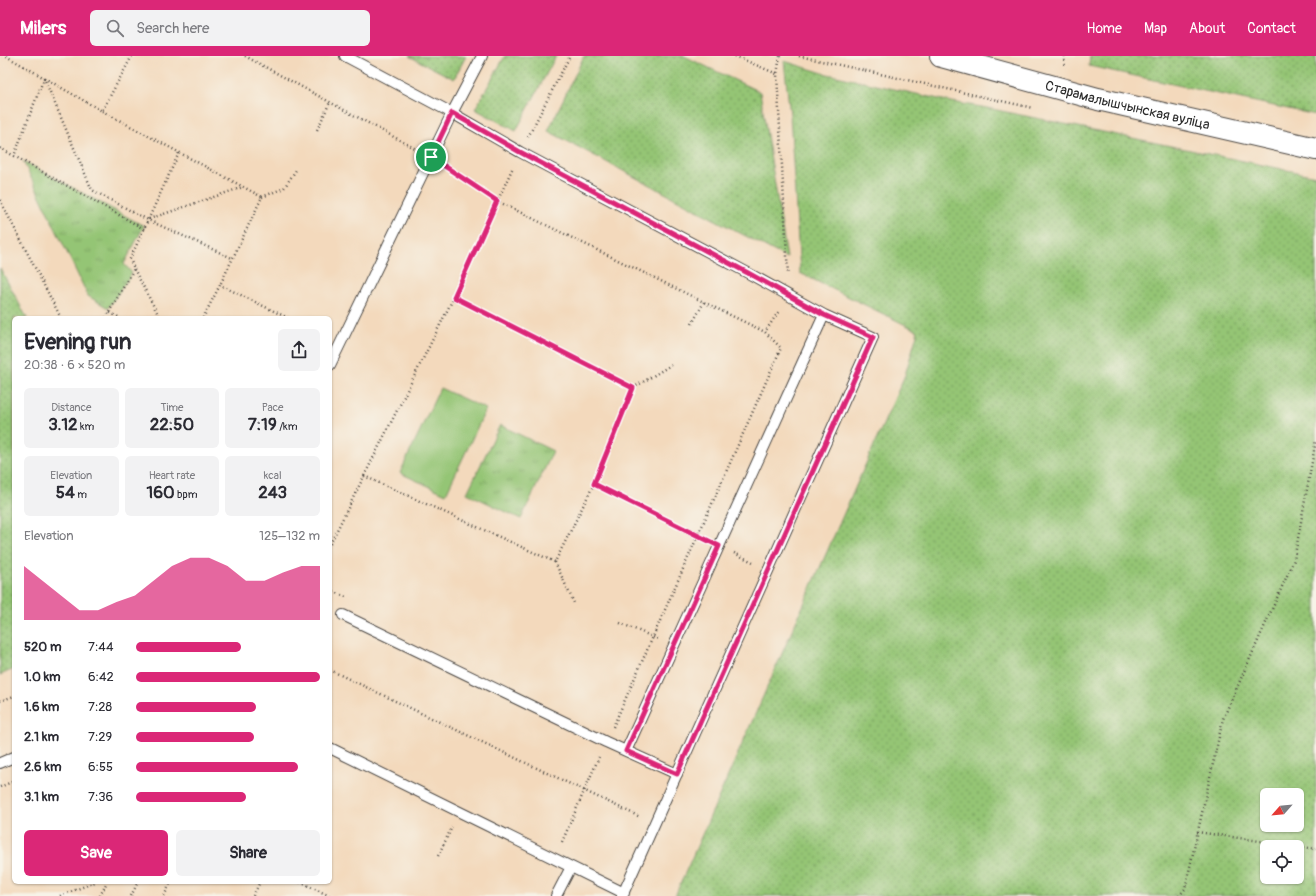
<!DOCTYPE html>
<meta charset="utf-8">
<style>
body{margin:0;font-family:Pangolin,sans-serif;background:#f2f2f3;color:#2b2b33;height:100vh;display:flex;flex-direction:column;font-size:15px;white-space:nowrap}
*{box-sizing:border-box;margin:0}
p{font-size:13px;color:#7c7c81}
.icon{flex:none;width:22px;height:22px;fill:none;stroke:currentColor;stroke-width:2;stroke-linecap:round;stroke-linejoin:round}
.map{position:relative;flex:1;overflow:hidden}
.sheet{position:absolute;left:12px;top:260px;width:320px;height:568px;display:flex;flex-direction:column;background:#fff;border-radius:6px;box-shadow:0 1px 3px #0004}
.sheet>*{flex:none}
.needle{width:26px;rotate:243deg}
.controls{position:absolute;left:1260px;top:732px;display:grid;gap:8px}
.controls a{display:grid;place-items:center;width:44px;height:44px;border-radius:6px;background:#fff;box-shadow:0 1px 3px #0004;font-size:20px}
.pin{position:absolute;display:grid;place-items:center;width:34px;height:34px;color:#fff;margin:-17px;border:2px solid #fff;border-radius:50%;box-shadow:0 1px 4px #0007}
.round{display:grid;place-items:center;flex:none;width:42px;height:42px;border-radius:6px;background:#f2f2f3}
.overview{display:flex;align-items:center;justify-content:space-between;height:68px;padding:0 12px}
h1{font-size:22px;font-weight:800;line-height:30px}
.figures{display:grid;grid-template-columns:repeat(3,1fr);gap:6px;height:68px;padding:4px 12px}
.figures div{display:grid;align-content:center;border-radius:6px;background:#f2f2f3;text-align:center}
.figures b{font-size:17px;font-weight:800}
.figures small{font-size:11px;font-weight:400}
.figures p{font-size:11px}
.chart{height:112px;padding:8px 12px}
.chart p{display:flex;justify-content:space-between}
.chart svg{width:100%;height:72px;margin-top:4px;fill:#db2777;opacity:.7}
.primary-button{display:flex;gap:8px;margin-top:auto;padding:8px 12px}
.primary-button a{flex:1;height:46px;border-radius:6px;background:#db2777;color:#fff;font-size:16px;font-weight:800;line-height:46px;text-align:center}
.primary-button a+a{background:#f2f2f3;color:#2b2b33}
ul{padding:0 12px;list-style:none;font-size:13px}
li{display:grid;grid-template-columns:64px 48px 1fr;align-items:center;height:30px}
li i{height:10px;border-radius:5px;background:#db2777}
header{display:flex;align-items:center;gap:24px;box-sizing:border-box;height:56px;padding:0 20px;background:#db2777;color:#fff}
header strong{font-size:19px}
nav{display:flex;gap:22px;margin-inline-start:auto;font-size:14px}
.search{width:280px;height:36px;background:#f2f2f3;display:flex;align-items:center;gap:10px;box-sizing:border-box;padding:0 14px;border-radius:6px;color:#7c7c81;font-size:15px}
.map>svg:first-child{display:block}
.grass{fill:url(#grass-dots);stroke:#607850;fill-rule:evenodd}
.park{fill:url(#park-tufts);stroke:#607850}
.garden{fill:#94c575;stroke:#607850}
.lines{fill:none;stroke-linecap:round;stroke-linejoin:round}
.lane-casing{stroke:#494541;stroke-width:12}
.secondary-casing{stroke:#494541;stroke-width:24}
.path{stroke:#494541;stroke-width:2.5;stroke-dasharray:1 3;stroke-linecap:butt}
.lane{stroke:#fff;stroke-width:10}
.secondary{stroke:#fff;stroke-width:22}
.route-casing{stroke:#fff;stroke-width:8}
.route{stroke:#db2777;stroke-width:5}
.labels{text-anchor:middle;stroke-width:3.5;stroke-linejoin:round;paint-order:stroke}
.street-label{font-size:14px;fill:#2b2b2b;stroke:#f7f3e8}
</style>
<header>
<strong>Milers</strong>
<div class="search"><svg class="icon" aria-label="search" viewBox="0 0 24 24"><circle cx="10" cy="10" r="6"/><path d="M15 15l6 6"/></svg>Search here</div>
<nav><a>Home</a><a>Map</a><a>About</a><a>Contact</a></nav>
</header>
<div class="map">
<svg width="1316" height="840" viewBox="0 0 1316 840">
<defs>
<pattern id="grass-dots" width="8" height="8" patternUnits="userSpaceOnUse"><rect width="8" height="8" fill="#94c575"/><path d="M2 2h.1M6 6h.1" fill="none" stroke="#79a060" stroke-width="1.8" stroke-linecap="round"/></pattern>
<pattern id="park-tufts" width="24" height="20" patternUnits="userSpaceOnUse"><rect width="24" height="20" fill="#94c575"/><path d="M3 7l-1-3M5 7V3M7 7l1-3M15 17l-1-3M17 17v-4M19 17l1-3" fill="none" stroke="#79a060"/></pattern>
</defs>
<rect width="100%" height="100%" fill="#f7f3e8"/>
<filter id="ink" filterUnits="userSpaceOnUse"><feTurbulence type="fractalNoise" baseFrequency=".025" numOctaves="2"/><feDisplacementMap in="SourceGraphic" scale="8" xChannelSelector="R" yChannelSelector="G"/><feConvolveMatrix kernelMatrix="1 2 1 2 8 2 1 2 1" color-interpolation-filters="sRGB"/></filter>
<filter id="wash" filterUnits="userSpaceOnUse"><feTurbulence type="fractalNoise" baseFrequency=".012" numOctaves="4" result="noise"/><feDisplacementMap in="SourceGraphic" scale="16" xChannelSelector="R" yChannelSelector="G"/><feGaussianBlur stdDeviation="0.9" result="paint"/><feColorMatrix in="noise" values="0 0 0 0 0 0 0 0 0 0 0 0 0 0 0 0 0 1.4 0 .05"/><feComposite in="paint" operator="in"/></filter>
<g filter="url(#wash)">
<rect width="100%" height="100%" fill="#f3d9bc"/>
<path class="grass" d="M409,0H466L454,23Z
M505,0H556L516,75L475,53Z
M584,0H684L760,36L787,202L548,75Z
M1090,0H1316V59L1089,10Z
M784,5L823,17L952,46L987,52L1316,120V840H675L905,319L918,275L800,217L790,59ZM1267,739H1297V769H1267ZM1267,791H1297V821H1267Z
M0,212L27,262H14V613L0,619Z"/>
<path class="park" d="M23,105L144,170L124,208L132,217L108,252L88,240Z
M500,369L553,395L521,463L467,437Z"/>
<path class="garden" d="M440,332L486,353L446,438L400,417Z"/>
</g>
<g filter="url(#ink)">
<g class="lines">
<g class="lane-casing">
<path id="lane" d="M345,0L452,57L520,96L748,217L824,259L873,281L622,840
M330,309L452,57L482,0
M343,559L606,686L677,718
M330,692L624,837
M626,695L824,259
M0,707L14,701
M556,840L571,811"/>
</g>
<g class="secondary-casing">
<g id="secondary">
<path id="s1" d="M941,0L1098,43L1316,93"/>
</g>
</g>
<path class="path" d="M6,0L102,55L132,0
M245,0L416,93
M735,0L777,18
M780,0L777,18L788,219
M799,0L1033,52
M1064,0L1065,11
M102,55L262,141L220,229
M317,74L330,46
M528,81L570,0
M0,92L14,100
M446,111L497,145L765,276
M262,141L284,132L296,114
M0,144L61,262
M149,163L243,131
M144,173L14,100L44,22L92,134L148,164L232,202
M134,213L160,262
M454,241L633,332L594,428
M109,256L134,213L130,203L179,97
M106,262L109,256L120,262
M203,262L220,229L288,262
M692,268L704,246
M633,332L671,309
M364,420L555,506L594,428L704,482
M330,488L454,241L513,111
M734,497L753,506
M555,506L574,547
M330,534L346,541
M620,567L658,583
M330,614L640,761
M0,645L14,640
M613,671L781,292L765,276L779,255
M0,731L14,725
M1197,776L1316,793
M562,786L599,701
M438,800L452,771
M300,826L330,840
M60,840L95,826
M100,840L107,826
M131,840L138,826
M164,840L171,826
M253,840L260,826
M1179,840L1185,833L1223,663L1294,504L1316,384"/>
<use href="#lane" class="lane"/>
<use href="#secondary" class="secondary"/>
</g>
</g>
<g class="lines" filter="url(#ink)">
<g class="route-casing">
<path id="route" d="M452,57L520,96L748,217L824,259L873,281L677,718L626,695L719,490L594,428L633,332L454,241L497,145L431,101Z"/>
</g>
<use href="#route" class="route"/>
</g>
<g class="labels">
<g class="street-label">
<text dy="5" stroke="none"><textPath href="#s1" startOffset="193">Старамалышчынская вуліца</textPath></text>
</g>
</g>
</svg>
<div class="controls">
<a><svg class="needle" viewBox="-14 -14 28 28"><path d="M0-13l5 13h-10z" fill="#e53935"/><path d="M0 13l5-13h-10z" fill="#7c7c81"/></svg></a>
<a><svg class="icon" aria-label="locate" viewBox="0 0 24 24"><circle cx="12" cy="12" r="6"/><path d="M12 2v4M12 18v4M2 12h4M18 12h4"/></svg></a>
</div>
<div class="pin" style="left:431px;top:101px;background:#1e9e55"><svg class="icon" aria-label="arrive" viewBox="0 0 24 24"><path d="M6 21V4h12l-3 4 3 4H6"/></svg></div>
<section class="sheet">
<div class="overview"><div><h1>Evening run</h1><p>20:38 · 6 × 520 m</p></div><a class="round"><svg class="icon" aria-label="share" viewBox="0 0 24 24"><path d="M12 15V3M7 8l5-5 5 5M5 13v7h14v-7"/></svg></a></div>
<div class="figures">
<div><p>Distance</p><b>3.12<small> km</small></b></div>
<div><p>Time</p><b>22:50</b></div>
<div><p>Pace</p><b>7:19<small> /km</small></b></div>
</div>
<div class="figures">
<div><p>Elevation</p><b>54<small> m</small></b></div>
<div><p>Heart rate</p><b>160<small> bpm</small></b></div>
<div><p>kcal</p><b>243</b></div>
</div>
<div class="chart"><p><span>Elevation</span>125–132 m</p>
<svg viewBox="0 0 160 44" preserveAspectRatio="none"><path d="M0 44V11L10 20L20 29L30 38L40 38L50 33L60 29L70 20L80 11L90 6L100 6L110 11L120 20L130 20L140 15L150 11L160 11V44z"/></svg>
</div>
<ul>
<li><b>520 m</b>7:44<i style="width:57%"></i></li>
<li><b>1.0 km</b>6:42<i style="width:100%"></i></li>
<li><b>1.6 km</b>7:28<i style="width:65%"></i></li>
<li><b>2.1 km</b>7:29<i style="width:64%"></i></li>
<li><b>2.6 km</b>6:55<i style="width:88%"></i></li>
<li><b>3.1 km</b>7:36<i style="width:60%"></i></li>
</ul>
<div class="primary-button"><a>Save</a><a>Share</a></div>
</section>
</div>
